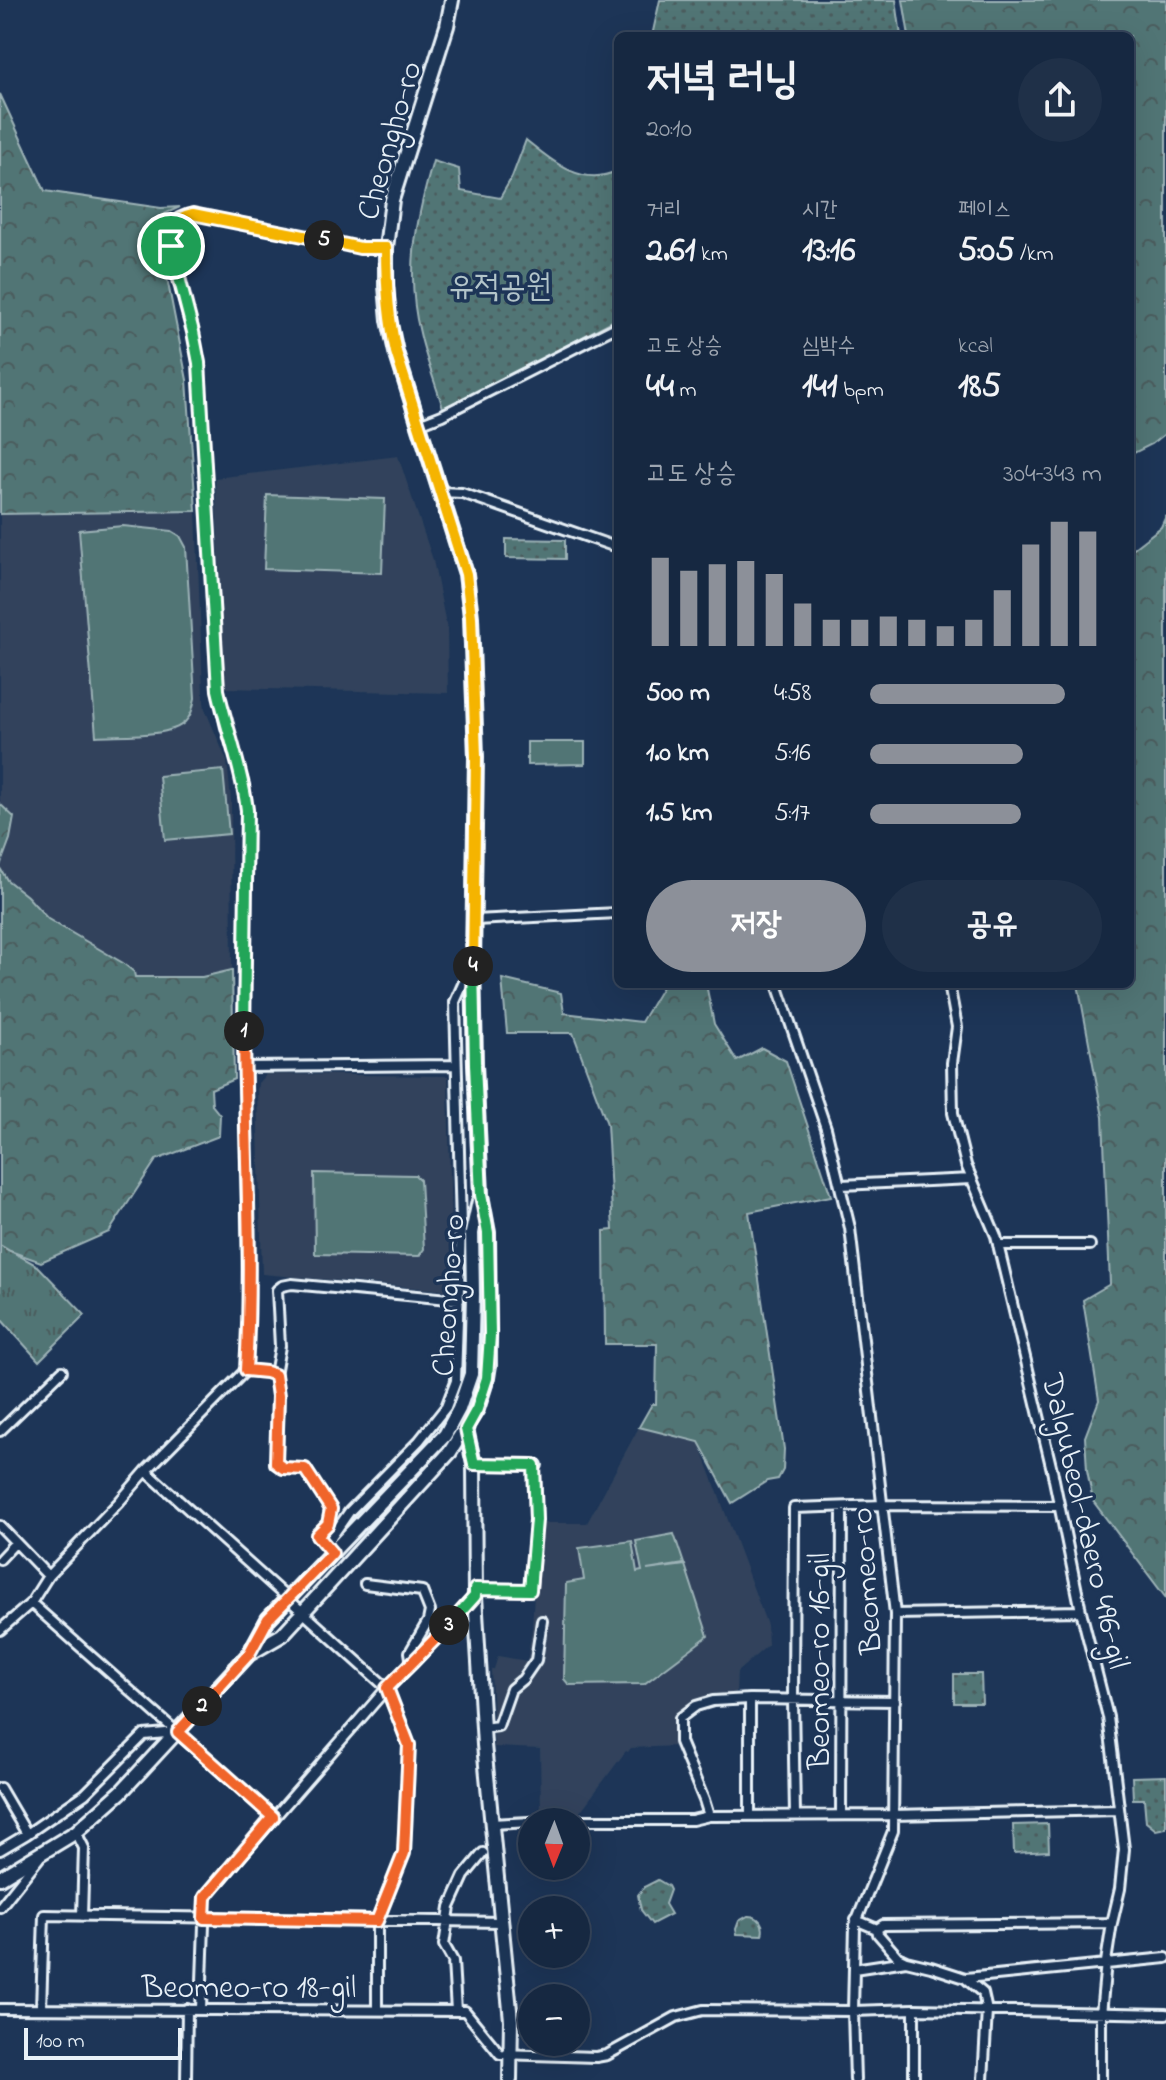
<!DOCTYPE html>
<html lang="ko">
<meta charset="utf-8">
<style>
body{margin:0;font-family:"Indie Flower","Poor Story",sans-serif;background:#1f3048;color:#f1f3f6;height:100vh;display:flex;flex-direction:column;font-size:30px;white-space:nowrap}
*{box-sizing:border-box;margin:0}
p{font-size:26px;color:#9ea6b1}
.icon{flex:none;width:44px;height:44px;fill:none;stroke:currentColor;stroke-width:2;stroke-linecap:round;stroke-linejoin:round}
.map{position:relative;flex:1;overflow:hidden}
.sheet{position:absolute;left:614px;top:32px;width:520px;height:956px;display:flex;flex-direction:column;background:#162841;border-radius:12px;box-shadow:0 8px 32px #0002,0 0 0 2px #35445a}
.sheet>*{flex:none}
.needle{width:52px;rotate:181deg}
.controls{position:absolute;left:518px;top:1808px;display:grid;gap:16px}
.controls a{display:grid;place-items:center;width:72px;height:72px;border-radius:50%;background:#162841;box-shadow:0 8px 32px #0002,0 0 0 2px #35445a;font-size:40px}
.scale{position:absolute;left:24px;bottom:20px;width:158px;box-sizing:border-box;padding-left:8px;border:4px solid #e8f1f8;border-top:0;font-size:22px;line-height:28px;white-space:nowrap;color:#e8f1f8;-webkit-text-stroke:6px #1d3557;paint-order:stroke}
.pin{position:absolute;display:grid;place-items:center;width:68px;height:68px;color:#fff;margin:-34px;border:4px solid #fff;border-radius:50%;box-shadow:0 2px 8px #0007}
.km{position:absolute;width:40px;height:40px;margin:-20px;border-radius:50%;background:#222;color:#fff;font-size:22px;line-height:40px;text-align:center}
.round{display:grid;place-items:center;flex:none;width:84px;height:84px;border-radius:42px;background:#1f3048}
.summary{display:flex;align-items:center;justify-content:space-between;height:136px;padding:0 32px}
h1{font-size:44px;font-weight:700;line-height:60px}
.stats{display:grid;grid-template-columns:repeat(3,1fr);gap:12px;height:136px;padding:8px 32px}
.stats div{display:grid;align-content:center}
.stats b{font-size:34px;font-weight:700}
.stats small{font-size:22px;font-weight:400}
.stats p{font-size:22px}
.chart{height:224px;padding:16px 32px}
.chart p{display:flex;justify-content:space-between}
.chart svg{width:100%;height:144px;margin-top:8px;stroke:#8c9099;stroke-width:6}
.button{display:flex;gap:16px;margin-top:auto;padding:16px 32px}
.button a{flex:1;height:92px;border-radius:48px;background:#8c9099;color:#fff;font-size:32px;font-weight:700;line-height:92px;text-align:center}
.button a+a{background:#1f3048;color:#f1f3f6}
ul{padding:0 32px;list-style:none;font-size:26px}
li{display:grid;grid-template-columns:128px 96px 1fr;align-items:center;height:60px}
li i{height:20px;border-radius:10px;background:#8c9099}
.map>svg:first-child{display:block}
.built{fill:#30435c}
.grass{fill:url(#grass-tufts);stroke:#9cb2b6;stroke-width:2}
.forest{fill:url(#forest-crowns);stroke:#9cb2b6;stroke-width:2}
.park{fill:url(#park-dots);stroke:#9cb2b6;stroke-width:2}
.garden{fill:#517475;stroke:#9cb2b6;stroke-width:2}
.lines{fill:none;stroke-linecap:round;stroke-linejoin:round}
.street-casing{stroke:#e8f1f8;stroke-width:14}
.secondary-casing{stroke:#e8f1f8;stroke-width:18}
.street{stroke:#1d3557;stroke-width:8}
.secondary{stroke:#1d3557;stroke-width:12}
.split-1-casing{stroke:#fff;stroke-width:16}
.split-2-casing{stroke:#fff;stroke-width:16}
.split-3-casing{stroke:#fff;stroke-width:16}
.split-4-casing{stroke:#fff;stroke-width:16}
.split-5-casing{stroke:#fff;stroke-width:16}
.split-6-casing{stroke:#fff;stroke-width:16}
.split-1{stroke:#22a559;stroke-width:10}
.split-2{stroke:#f0652b;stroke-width:10}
.split-3{stroke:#f0652b;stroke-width:10}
.split-4{stroke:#22a559;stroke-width:10}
.split-5{stroke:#f5b400;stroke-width:10}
.split-6{stroke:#f5b400;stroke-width:10}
.labels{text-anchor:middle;stroke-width:7;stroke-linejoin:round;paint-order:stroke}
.street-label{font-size:32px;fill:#e8f1f8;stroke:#1d3557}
.park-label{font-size:32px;fill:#b3c5ca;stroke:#1d3557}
</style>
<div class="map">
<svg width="1166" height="2080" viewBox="0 0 1166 2080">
<defs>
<pattern id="grass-tufts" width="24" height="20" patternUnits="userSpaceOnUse" patternTransform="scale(2)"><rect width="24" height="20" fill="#517475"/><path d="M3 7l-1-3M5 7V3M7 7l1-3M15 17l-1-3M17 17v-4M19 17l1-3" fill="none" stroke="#4b5c5d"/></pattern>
<pattern id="forest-crowns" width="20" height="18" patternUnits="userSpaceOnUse" patternTransform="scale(2)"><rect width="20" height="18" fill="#517475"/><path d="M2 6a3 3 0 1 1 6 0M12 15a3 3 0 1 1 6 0" fill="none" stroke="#4b5c5d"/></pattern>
<pattern id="park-dots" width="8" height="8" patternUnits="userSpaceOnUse" patternTransform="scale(2)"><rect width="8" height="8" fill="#517475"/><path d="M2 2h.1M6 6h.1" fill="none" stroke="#4b5c5d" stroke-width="1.8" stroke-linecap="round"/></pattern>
</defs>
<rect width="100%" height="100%" fill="#1d3557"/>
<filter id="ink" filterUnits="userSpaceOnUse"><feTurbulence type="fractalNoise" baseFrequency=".0125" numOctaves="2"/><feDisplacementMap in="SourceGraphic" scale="16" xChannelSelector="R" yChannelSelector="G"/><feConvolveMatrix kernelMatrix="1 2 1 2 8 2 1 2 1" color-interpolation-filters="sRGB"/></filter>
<g filter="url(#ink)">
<path class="built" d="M398,456L433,560L447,629L448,693L225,688L215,478Z
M196,511L203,693L205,709L227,761L231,800L232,970L202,977H134L123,963L48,919L27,896L7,880L0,868L10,839L14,817L0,804V514Z
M266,1074L448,1076L452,1291L262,1274L257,1091L258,1083Z
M639,1427L699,1442L767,1625L768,1645L737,1672L736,1693L702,1699L678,1716L677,1746L631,1748L628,1752L626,1751L577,1816L541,1814L540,1749L494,1747L491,1670L494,1669L498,1656L527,1661L532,1628L538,1523H587Z"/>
<path class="grass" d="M0,1245L38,1266L85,1315L39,1361L0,1318Z"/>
<path class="forest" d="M903,0H1166V433L1152,444L1130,455V36H909Z
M0,94L45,191L161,208L180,207L158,217L157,227L187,380L196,511L0,514Z
M1166,516V1598L1093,1501L1087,1470L1085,1437L1099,1400L1083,1300L1110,1284L1103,1117L1078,984H1130V551L1161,527Z
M0,804L14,817L10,839L0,866Z
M0,868L7,880L27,896L48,919L123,963L134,972L135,977H202L232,970L234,1079L211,1089L212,1105L220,1115L219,1136L156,1160L109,1232L41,1262L10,1251L0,1245Z
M502,979L561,993L564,1013L641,1022L662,987L661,984H706L714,1024L737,1061L762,1048L786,1061L831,1196L749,1212L784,1449L783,1470L778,1479L767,1481L732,1503L699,1442L639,1427L652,1404H656L657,1344H605L604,1231L613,1230L607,1124L573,1033H507Z"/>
<path class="park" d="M660,0H896L901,36H652Z
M526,140C552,161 583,189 618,170V318L444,411C436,385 426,360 420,333C405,274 416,219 433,161L459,169L461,191L500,198L512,177Z
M506,539L565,540V559L506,558Z
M954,1674H981L982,1703H954Z
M1166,1776V1828L1156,1830L1146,1822L1144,1799H1133L1132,1777Z
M1048,1824L1049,1851L1014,1853L1013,1825Z
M658,1880L668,1886L670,1890L665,1904L671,1914L652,1924L641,1910L638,1895L644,1887Z
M748,1916C759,1916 765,1924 762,1935L737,1934L736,1929L739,1921Z"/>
<path class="garden" d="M267,495L385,499L382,573L264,569Z
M123,526L172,531L180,536L186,547L195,698C193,707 192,715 185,722C169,738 118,734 96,736L79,530Z
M527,742H585V764L527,765Z
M223,770L229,834L165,840L159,776Z
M314,1173L415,1175L420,1180L424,1249L419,1256L315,1254Z
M674,1534L684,1564L647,1570L685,1565L708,1636L644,1684L569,1685L564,1679L566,1583L584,1580L579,1548L632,1541L637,1572L642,1571L636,1541Z"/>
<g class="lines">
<g class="street-casing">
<path id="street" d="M419,424L442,415L618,326
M440,492L462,493L610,545L618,543
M475,920L618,913
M777,984L826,1128L850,1228L895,1614L893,1831L855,1925L853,2011L855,2080
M949,984L957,1027L952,1063L953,1113L966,1165L996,1236L1052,1470L1081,1611L1108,1717L1124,1849L1120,1889L1112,1923L1106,1962L1101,2014V2080
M244,1067L455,1065
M841,1185L972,1179
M998,1245H1090
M246,1370L266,1372L275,1375
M0,1431L62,1371
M474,1464L537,1465
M146,1471L387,1688L409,1745L404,1853L377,1921V2010
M0,1526L48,1576
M326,1545L317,1535L328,1524L331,1509L305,1469L283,1468L276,1463L278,1396L275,1375L280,1346L277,1290L282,1286L292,1284L459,1300
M332,1553L326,1545L349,1512L419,1441L446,1407L456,1381L461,1226L455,1002L471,966
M0,1559L15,1543
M365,1584L422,1591L430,1611L428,1621L410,1652L412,1664
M475,1589L530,1590L536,1520L534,1465
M31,1603L273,1817
M895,1614L1081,1611
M0,1630L31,1603L48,1576L119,1502L146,1471L246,1370L249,1313L244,1051L247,810L244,785L226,727L218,690L199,363C197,353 196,342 193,332C188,312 164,242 172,226C176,218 185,216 193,214L360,248H386
M483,1728L498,1726L511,1689L523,1679L536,1660L542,1621
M0,1788L27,1834
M795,1815L793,1700L794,1508L884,1505L1059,1506
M841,1815L842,1507
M709,1816L704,1800L680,1742V1718L696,1706L713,1701L750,1699L895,1701
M750,1816V1699
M492,1824L568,1820H692L709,1816L892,1815L1119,1810
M76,1832L84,1848L82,1916
M0,1850L27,1834L85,1794L144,1735L177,1732
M0,1907L39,1858
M856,1920L877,1929L878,1934L898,1957L906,1961L931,1967L965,1978L983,1993L987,2011L983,2080
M877,1929L883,1925L1112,1923
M854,1969L906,1961
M966,1978L1166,1958
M0,2009L465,2011L500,2054L596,2057L607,2055L676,2017L703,2010L853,2011L914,2009L1166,2014
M41,2009L44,1915L502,1922
M201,2009L205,1897L387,1688L412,1664L474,1597
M914,2009V2080
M456,2011L453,1961L444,1945L450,1907L464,1876L483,1853
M186,2080L187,2009"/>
</g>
<g class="secondary-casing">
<path id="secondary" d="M466,1429L474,1464L475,1596L484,1745L511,2020L510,2080
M249,1654L282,1635L450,1452L477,1409L487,1378L489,1365L488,1233L481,1195L475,1064L473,962L476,757L471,617L466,574L396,352L389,320L386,286V248L392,200L447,26L452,0
M0,1878L76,1832L121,1792L249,1654L268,1619L445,1435L459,1409L471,1374L473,1294L472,1233L479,1201"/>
</g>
<use href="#street" class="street"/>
<use href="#secondary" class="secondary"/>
</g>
</g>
<g class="lines" filter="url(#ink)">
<g class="split-1-casing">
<path id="split-1" d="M171,246L193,332L199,363L218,690C227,730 242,769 247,810L244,1031"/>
</g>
<g class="split-2-casing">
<path id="split-2" d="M202,1706L249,1654L268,1619L332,1553L317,1535L328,1524L331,1509L305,1469L283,1468L276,1463L278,1396L275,1375L266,1372L246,1370C253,1257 245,1144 244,1031"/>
</g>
<g class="split-3-casing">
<path id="split-3" d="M202,1706L178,1732L273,1817L205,1897L204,1918L377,1921L404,1853L409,1745L387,1688L449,1625"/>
</g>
<g class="split-4-casing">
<path id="split-4" d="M449,1625L475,1596V1589L530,1590L536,1520L534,1465L474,1464L466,1429L477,1409L487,1378L490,1335L488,1233L481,1195L475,1064L473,966"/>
</g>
<g class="split-5-casing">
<path id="split-5" d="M324,240L360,248H386C386,283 388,317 396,352L466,574L471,617L476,757L473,966"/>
</g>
<g class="split-6-casing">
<path id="split-6" d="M171,246C169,227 174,218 193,214L324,240"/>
</g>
<use href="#split-1" class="split-1"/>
<use href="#split-2" class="split-2"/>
<use href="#split-3" class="split-3"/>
<use href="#split-4" class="split-4"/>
<use href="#split-5" class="split-5"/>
<use href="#split-6" class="split-6"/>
</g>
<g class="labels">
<g class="street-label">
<text transform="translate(388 140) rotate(-74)" y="11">Cheongho-ro</text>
<text transform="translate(447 1295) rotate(-86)" y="11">Cheongho-ro</text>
<text transform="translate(1087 1521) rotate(77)" y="11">Dalgubeol-daero 496-gil</text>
<text transform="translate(865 1581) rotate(-94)" y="11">Beomeo-ro</text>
<text transform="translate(818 1661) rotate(-90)" y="11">Beomeo-ro 16-gil</text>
<text x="249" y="1997">Beomeo-ro 18-gil</text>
</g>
<g class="park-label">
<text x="500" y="296">유적공원</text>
</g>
</g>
</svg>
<div class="controls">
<a><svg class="needle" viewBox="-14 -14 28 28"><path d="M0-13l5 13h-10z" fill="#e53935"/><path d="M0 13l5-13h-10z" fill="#9ea6b1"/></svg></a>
<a>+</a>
<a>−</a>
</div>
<div class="scale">100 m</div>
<div class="pin" style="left:171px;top:246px;background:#1e9e55"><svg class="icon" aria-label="arrive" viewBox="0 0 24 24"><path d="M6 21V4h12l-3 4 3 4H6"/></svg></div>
<b class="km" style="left:244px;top:1031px">1</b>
<b class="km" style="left:202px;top:1706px">2</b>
<b class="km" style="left:449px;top:1625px">3</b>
<b class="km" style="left:473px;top:966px">4</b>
<b class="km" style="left:324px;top:240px">5</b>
<section class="sheet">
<div class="summary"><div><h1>저녁 러닝</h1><p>20:10</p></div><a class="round"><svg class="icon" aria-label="share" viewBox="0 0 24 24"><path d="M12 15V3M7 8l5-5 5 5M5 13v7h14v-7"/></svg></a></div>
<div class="stats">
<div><p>거리</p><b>2.61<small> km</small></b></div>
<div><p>시간</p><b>13:16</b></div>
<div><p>페이스</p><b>5:05<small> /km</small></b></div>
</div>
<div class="stats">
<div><p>고도 상승</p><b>44<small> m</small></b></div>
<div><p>심박수</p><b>141<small> bpm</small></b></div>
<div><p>kcal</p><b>185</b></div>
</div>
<div class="chart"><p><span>고도 상승</span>304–343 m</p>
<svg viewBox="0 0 160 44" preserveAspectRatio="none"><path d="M5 44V17M15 44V21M25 44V19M35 44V18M45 44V22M55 44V31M65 44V36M75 44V36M85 44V35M95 44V36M105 44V38M115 44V36M125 44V27M135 44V13M145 44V6M155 44V9"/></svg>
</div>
<ul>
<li><b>500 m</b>4:58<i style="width:84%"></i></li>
<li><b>1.0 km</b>5:16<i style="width:66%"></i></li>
<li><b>1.5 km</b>5:17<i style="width:65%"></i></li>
</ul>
<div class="button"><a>저장</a><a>공유</a></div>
</section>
</div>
